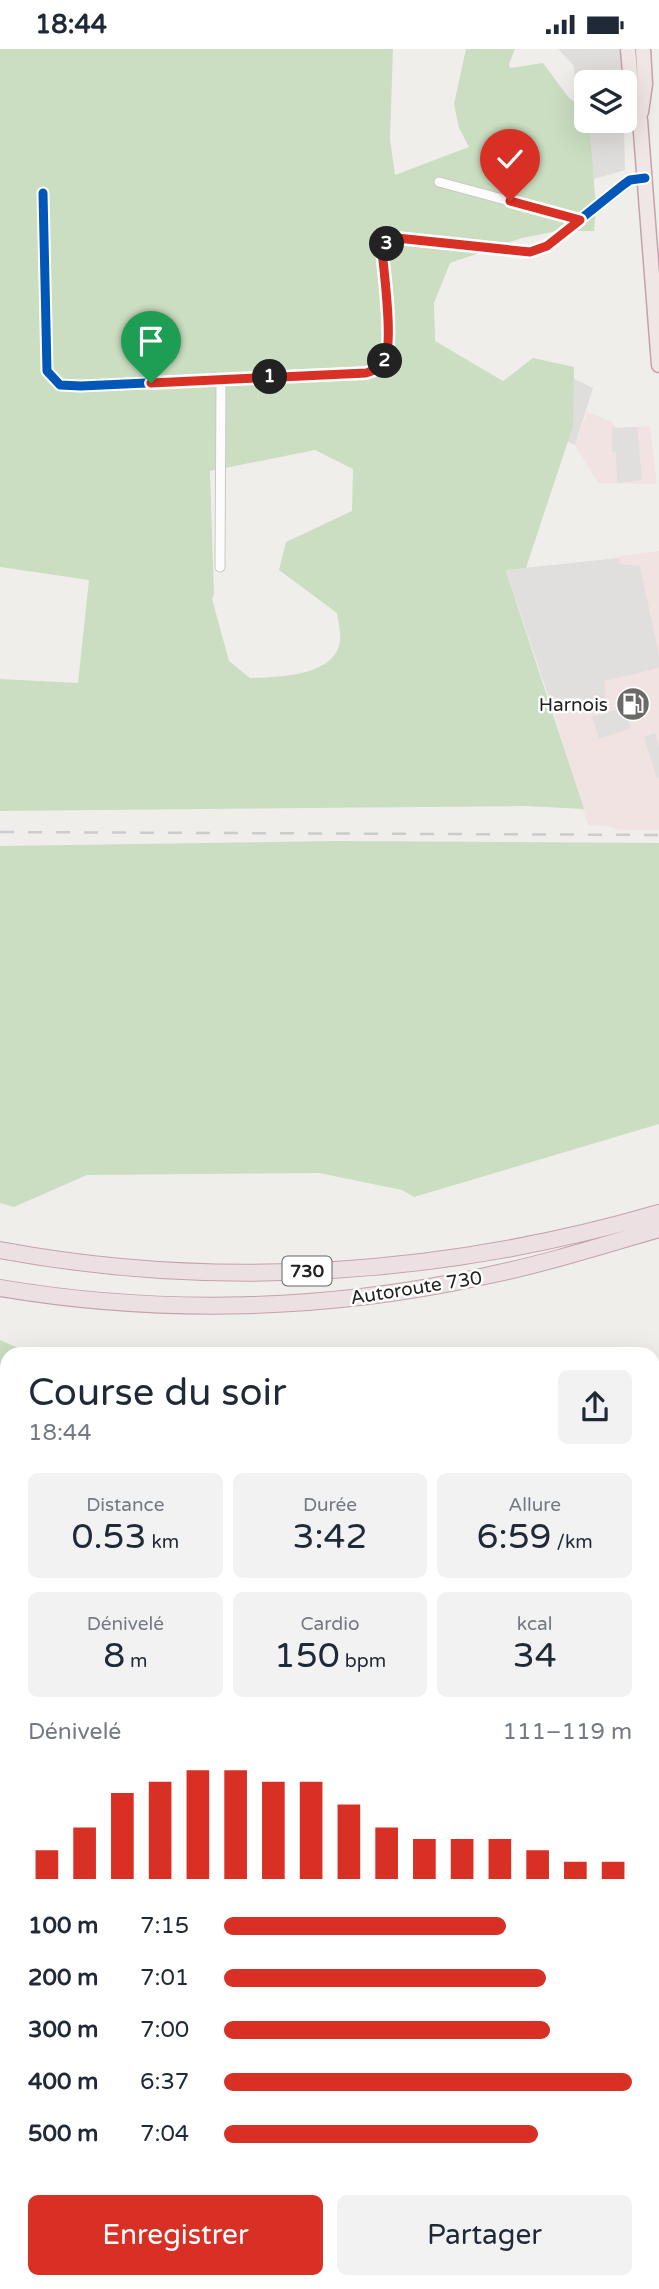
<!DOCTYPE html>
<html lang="fr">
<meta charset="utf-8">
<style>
body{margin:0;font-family:"Varela Round",sans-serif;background:#f2f2f3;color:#1f2937;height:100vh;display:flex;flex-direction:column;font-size:26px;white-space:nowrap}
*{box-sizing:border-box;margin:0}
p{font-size:23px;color:#747a83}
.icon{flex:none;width:38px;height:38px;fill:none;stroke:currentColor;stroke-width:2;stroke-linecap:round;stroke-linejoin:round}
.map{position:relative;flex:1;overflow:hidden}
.side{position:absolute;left:0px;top:1298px;width:660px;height:942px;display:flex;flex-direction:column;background:#fff;border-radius:21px 21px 0 0;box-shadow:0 7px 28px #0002}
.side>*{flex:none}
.fabs{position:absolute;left:574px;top:21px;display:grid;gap:14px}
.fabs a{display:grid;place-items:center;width:63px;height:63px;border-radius:10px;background:#fff;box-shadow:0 7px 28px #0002;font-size:35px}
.pin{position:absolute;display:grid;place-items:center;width:60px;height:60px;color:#fff;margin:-72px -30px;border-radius:50% 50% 50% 0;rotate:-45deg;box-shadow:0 0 7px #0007}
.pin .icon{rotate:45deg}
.km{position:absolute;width:35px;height:35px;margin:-18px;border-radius:50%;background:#222;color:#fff;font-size:19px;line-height:35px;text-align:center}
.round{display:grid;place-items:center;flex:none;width:74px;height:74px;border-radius:10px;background:#f2f2f3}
.head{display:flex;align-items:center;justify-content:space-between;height:119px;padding:0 28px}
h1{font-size:38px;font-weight:600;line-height:52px}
.figures{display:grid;grid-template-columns:repeat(3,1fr);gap:10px;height:119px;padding:7px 28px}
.figures div{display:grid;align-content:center;border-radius:10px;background:#f2f2f3;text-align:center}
.figures b{font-size:35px;font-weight:600}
.figures small{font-size:19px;font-weight:400}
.figures p{font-size:19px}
.chart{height:196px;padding:14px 28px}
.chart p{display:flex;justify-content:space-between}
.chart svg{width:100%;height:126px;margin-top:7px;stroke:#d93025;stroke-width:6}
.cta{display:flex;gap:14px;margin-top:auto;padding:14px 28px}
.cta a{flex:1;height:80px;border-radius:10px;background:#d93025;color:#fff;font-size:28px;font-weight:600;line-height:80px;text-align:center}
.cta a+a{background:#f2f2f3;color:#1f2937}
ul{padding:0 28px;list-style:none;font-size:23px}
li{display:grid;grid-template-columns:112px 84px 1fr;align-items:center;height:52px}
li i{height:18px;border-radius:9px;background:#d93025}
.status{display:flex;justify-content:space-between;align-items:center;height:49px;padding:0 35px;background:#fff;direction:ltr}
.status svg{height:19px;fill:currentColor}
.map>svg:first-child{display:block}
.residential{fill:#dfdedc}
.commercial{fill:#f1e3e1}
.industrial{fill:#ede4e9}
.forest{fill:#cbdec1;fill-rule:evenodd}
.parking{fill:#e0dfde}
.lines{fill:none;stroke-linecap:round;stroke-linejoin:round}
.minor-casing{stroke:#c9c8c7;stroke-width:11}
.trunk-casing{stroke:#c5a2ac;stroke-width:17}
.motorway-casing{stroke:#c5a2ac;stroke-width:18}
.minor{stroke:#fdfcfc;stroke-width:9}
.trunk{stroke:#f0e6e4;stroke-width:14}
.motorway{stroke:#ece0e2;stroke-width:16}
.rail{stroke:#ccc;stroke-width:2.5;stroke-dasharray:14 14;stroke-linecap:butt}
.cycleway-casing{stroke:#fff;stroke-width:13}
.cycleway{stroke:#0057b8;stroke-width:9}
.route-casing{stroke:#fff;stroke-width:14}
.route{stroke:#d93025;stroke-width:9}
.labels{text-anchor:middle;stroke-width:5;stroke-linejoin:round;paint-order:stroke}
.shield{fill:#fff;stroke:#646464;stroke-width:2}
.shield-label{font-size:18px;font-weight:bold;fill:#222}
.poi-label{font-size:19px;fill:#222;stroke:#fff;text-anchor:end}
.street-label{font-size:19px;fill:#222;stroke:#fff}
</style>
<div class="status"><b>18:44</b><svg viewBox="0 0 49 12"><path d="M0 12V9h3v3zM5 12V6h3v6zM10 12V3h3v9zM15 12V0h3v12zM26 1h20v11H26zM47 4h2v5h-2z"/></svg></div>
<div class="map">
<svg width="659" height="2240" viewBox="0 0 659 2240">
<rect width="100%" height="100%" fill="#f0eeeb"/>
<path class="residential" d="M558,0H620L623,33H586V72H624L625,121L580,134L574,17Z
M564,325L593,339L575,396L534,378Z
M0,1780H7V1843H0Z
M653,1797L659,1798V1854H653Z
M0,1853H7V1953H0Z
M653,1863H659V1965H653Z
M0,1960H7V2040H0Z
M653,1974H659V2090L653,2070Z
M0,2047H7V2233H286V2240H0Z
M653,2093L659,2116V2194H653Z
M653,2201H659V2240H484L483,2233H653Z
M294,2233H380V2240H294Z
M389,2233H473V2240H390Z"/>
<path class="commercial" d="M587,363L610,372L617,379L650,377L657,435L598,434L575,396Z
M659,502V781H620L608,777L588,776L553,661L506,521L619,509V507Z"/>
<path class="industrial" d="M653,1357H659V1756L653,1757Z"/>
<path class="forest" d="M0,0H393L390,90L395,126L469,98L459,79L454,55L466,0H515L509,15L510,19L543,14L569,49L582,58L590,84L596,159L594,182H558L522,189L450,214L434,254L435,292L503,332L533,309L574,318L573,377L526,519L506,522L584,760L525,757L0,762V630L78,634L89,531L0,518ZM315,401L353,420L352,462L286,493L279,521L337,564C338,572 341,583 340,592C335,628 277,628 250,629L229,612L212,550L214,545L210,422Z
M337,792L659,794V1075L414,1148L402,1141L319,1124L87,1126L14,1158L0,1154V797Z
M0,1291L32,1305L7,1306V1780H0Z"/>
<path class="parking" d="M637,378L642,431L617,434L616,404L612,403V379Z
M619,509L620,515L640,517L659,606V619L604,632L606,649L553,661L506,521Z
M624,658L631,679L599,690L592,668Z
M655,684L659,697V729H657L644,688Z
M653,1767H659V1798L653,1797Z"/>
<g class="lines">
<g class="minor-casing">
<path id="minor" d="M439,133L580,171
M43,144L47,322L60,336L81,337L366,324C373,322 380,319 384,312C394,298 384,223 382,202L387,194L397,189L530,203L547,197L623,136L630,131L645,129
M220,518L221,331
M653,1351H659
M653,1759H659
M0,1848H7
M653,1859H659
M0,1956H7
M653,1970H659
M0,2043H7
M653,2080L659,2102
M653,2198H659
M289,2233L290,2240
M384,2233V2240
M476,2233L477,2240"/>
</g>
<g class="trunk-casing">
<path id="trunk" d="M628,0L631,35L640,71L659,316
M641,63L645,35L643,0"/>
</g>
<g class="motorway-casing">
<path id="motorway" d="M0,1201C219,1242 446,1226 659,1164
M0,1239C160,1266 327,1262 485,1227C544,1215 601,1197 659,1180"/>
</g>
<use href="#minor" class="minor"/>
<use href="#trunk" class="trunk"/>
<use href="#motorway" class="motorway"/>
<path class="rail" d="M0,783L659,786"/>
<g class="cycleway-casing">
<path id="cycleway" d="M43,144L47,322L60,336L81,337L366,324C373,322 380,319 384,312C394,298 384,223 382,202L387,194L397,189L530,203L547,197L623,136L630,131L645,129"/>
</g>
<use href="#cycleway" class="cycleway"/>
</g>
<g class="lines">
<g class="route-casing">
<path id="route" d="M151,334L366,324C373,322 380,319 384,312C394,298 384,223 382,202L387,194L397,189L530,203L547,197L580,171L510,152"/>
</g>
<use href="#route" class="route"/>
</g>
<defs>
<g id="fuel-disc" transform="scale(1.75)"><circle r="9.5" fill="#6a6968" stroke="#fff"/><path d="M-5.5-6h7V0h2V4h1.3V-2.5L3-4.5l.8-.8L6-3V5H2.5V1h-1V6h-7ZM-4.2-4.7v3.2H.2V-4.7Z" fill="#fff"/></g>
</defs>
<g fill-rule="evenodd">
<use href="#fuel-disc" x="633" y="655"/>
</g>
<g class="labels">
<rect class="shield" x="282.5" y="1207.5" width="49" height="29" rx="5"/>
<g class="shield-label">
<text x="307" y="1228">730</text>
</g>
<g class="poi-label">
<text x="608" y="662">Harnois</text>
</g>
<g class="street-label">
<text transform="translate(416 1238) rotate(-9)" y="7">Autoroute 730</text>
</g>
</g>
</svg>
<div class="fabs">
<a><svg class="icon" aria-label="layers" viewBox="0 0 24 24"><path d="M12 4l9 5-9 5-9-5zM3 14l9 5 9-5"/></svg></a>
</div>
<div class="pin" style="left:151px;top:334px;background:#1e9e55"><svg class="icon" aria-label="arrive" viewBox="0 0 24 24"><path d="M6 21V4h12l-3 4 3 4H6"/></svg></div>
<div class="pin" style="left:510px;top:152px;background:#d93025"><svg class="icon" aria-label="check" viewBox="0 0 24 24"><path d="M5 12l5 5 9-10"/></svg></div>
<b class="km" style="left:270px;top:328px">1</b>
<b class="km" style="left:385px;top:312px">2</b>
<b class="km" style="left:387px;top:195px">3</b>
<section class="side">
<div class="head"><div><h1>Course du soir</h1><p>18:44</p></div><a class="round"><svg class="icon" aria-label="share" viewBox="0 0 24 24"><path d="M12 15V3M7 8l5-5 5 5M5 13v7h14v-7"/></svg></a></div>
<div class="figures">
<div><p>Distance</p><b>0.53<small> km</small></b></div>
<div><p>Durée</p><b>3:42</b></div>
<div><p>Allure</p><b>6:59<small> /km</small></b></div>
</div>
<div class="figures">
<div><p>Dénivelé</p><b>8<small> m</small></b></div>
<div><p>Cardio</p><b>150<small> bpm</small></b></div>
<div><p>kcal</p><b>34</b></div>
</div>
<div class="chart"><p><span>Dénivelé</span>111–119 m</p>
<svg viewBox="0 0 160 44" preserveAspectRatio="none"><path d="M5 44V34M15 44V26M25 44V14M35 44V10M45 44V6M55 44V6M65 44V10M75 44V10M85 44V18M95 44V26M105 44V30M115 44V30M125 44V30M135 44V34M145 44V38M155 44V38"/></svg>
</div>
<ul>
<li><b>100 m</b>7:15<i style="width:69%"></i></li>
<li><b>200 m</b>7:01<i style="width:79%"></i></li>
<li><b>300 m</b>7:00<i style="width:80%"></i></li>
<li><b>400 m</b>6:37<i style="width:100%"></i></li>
<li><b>500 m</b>7:04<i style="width:77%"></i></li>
</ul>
<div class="cta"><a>Enregistrer</a><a>Partager</a></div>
</section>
</div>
